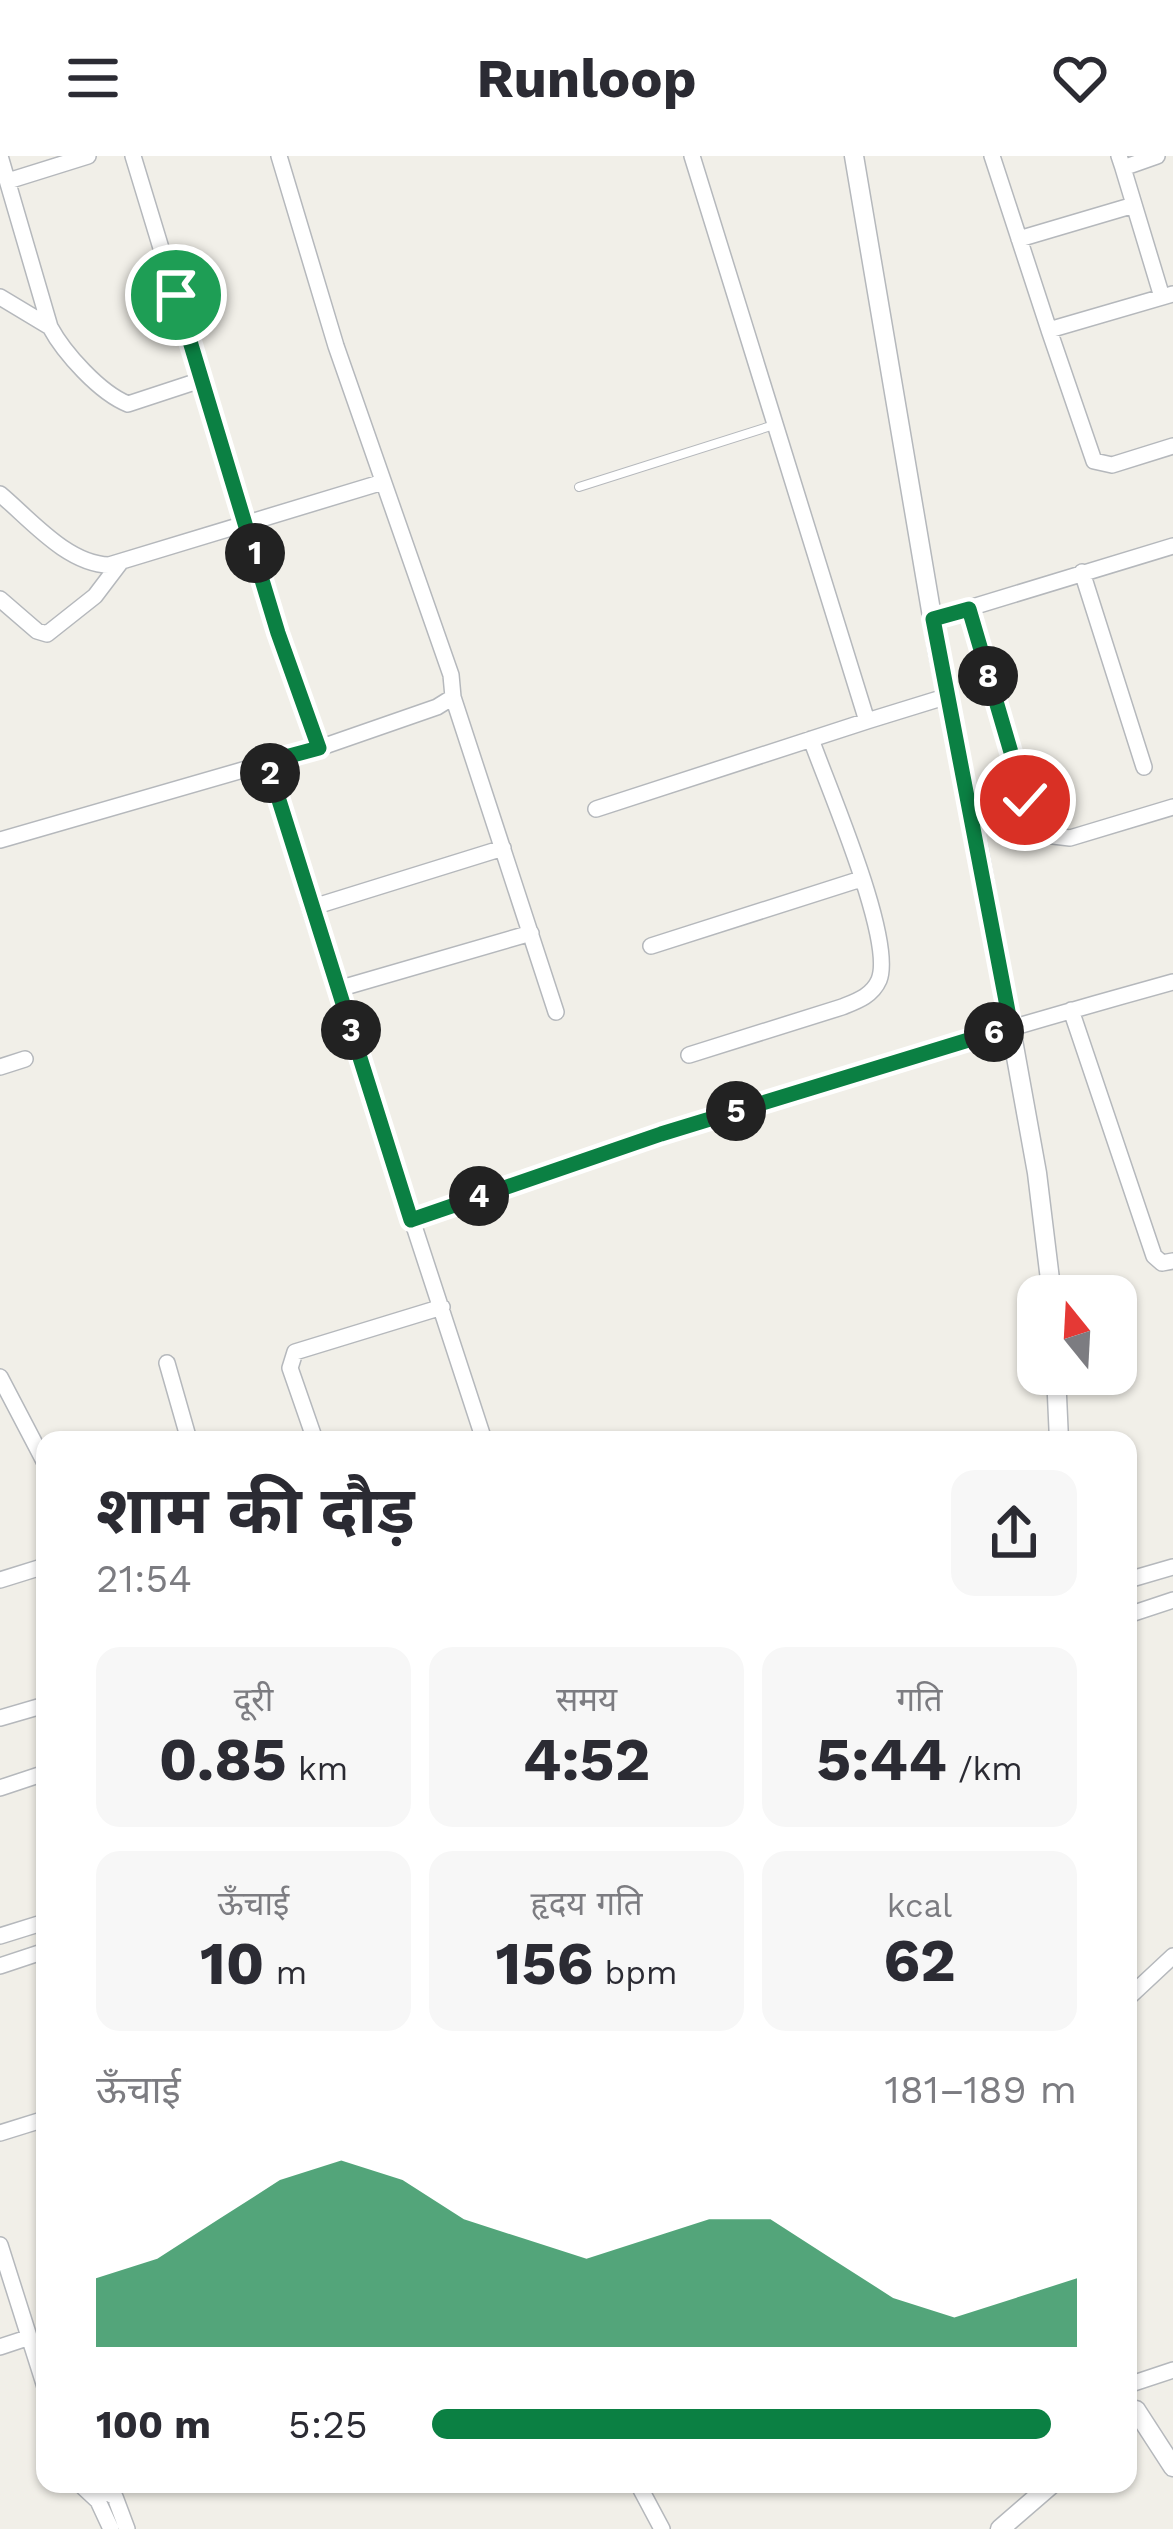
<!DOCTYPE html>
<html lang="hi">
<meta charset="utf-8">
<style>
body{margin:0;font-family:"Work Sans","Noto Sans Devanagari",sans-serif;background:#f7f7f7;color:#2b2b33;height:100vh;display:flex;flex-direction:column;font-size:45px;white-space:nowrap}
*{box-sizing:border-box;margin:0}
p{font-size:39px;color:#7c7c81}
.icon{flex:none;width:66px;height:66px;fill:none;stroke:currentColor;stroke-width:2;stroke-linecap:round;stroke-linejoin:round}
.map{position:relative;flex:1;overflow:hidden}
.side{position:absolute;left:36px;top:1275px;width:1101px;height:1062px;display:flex;flex-direction:column;background:#fff;border-radius:24px;box-shadow:0 3px 9px #0004}
.side>*{flex:none}
.needle{width:78px;rotate:342deg}
.controls{position:absolute;left:1017px;top:1119px;display:grid;gap:24px}
.controls a{display:grid;place-items:center;width:120px;height:120px;border-radius:24px;background:#fff;box-shadow:0 3px 9px #0004;font-size:60px}
.pin{position:absolute;display:grid;place-items:center;width:102px;height:102px;color:#fff;margin:-51px;border:6px solid #fff;border-radius:50%;box-shadow:0 3px 12px #0007}
.km{position:absolute;width:60px;height:60px;margin:-30px;border-radius:50%;background:#222;color:#fff;font-size:33px;line-height:60px;text-align:center}
.round{display:grid;place-items:center;flex:none;width:126px;height:126px;border-radius:24px;background:#f7f7f7}
.overview{display:flex;align-items:center;justify-content:space-between;height:204px;padding:0 60px}
h1{font-size:66px;font-weight:700;line-height:90px}
.figures{display:grid;grid-template-columns:repeat(3,1fr);gap:18px;height:204px;padding:12px 60px}
.figures div{display:grid;align-content:center;border-radius:24px;background:#f7f7f7;text-align:center}
.figures b{font-size:60px;font-weight:700}
.figures small{font-size:33px;font-weight:400}
.figures p{font-size:33px}
.chart{height:336px;padding:24px 60px}
.chart p{display:flex;justify-content:space-between}
.chart svg{width:100%;height:216px;margin-top:12px;fill:#0b8043;opacity:.7}
ul{padding:0 60px;list-style:none;font-size:39px}
li{display:grid;grid-template-columns:192px 144px 1fr;align-items:center;height:90px}
li i{height:30px;border-radius:15px;background:#0b8043}
header{display:flex;justify-content:space-between;align-items:center;height:156px;padding:0 60px;background:#fff;font-size:54px;font-weight:700}
.map>svg:first-child{display:block}
.lines{fill:none;stroke-linecap:round;stroke-linejoin:round}
.service-casing{stroke:#b5b8bc;stroke-width:10}
.minor-casing{stroke:#b5b8bc;stroke-width:18}
.tertiary-casing{stroke:#b5b8bc;stroke-width:21}
.service{stroke:#fff;stroke-width:8}
.minor{stroke:#fff;stroke-width:15}
.tertiary{stroke:#fff;stroke-width:18}
.route-casing{stroke:#fff;stroke-width:24}
.route{stroke:#0b8043;stroke-width:15}
</style>
<header><svg class="icon" aria-label="menu" viewBox="0 0 24 24"><path d="M4 6h16M4 12h16M4 18h16"/></svg>Runloop<svg class="icon" aria-label="heart" viewBox="0 0 24 24"><path d="M12 20l-8-8c-3-5 5-10 8-4 3-6 11-1 8 4z"/></svg></header>
<div class="map">
<svg width="1173" height="2373" viewBox="0 0 1173 2373">
<rect width="100%" height="100%" fill="#f1efe8"/>
<g class="lines">
<g class="service-casing">
<path id="service" d="M579,331L774,269"/>
</g>
<g class="minor-casing">
<path id="minor" d="M0,0L50,171C64,197 100,237 128,248L201,224
M133,0L278,477L319,592
M692,0L867,565L948,540
M992,0L1049,174L1173,138
M1119,0L1123,12L1157,0
M1123,12L1162,141
M8,25L88,0
M1019,83L1134,49
M0,141L50,171
M1049,174L1094,305L1112,309L1173,290
M0,338C30,363 67,408 109,409L383,326
M1082,416L1144,611
M0,443L37,475L47,478L95,440L120,407
M969,453L1022,637L1045,679L1070,682L1173,651
M933,463L1173,390
M453,541L556,856
M267,606L310,752L484,1284
M596,653L867,565
M0,684L319,592L437,551L453,541L451,519L336,190L279,0
M310,752L503,692
M651,790L861,723
M338,833L531,777
M1071,854L1154,1100L1162,1107L1173,1105
M689,899L842,851C857,845 872,840 879,824C895,784 827,629 811,583
M0,911L25,903
M411,1064C663,977 916,897 1173,826
M167,1207L189,1284
M0,1221L45,1307
M315,1284L290,1212L295,1196L442,1151
M0,1424L45,1410
M1128,1424L1173,1411
M1128,1459L1173,1444
M0,1562L45,1549
M0,1632L45,1617
M0,1780L45,1766
M0,1810L45,1795
M1128,1842L1173,1800
M0,1977L45,1963
M0,2089L45,2231
M0,2191L27,2182
M1128,2229L1173,2214
M638,2328L662,2373
M83,2331L98,2345L111,2373
M84,2332L102,2333L115,2341L127,2373"/>
</g>
<g class="tertiary-casing">
<path id="tertiary" d="M854,0L938,496L979,696L1037,1017L1052,1140
M1056,1218L1059,1284
M1128,2261L1136,2254L1173,2311
M1000,2373L1052,2328"/>
</g>
<use href="#service" class="service"/>
<use href="#minor" class="minor"/>
<use href="#tertiary" class="tertiary"/>
</g>
<g class="lines">
<g class="route-casing">
<path id="route" d="M176,139L278,477L319,592L267,606L411,1064L661,978L1011,871L933,463L969,453L1025,644"/>
</g>
<use href="#route" class="route"/>
</g>
</svg>
<div class="controls">
<a><svg class="needle" viewBox="-14 -14 28 28"><path d="M0-13l5 13h-10z" fill="#e53935"/><path d="M0 13l5-13h-10z" fill="#7c7c81"/></svg></a>
</div>
<div class="pin" style="left:176px;top:139px;background:#1e9e55"><svg class="icon" aria-label="arrive" viewBox="0 0 24 24"><path d="M6 21V4h12l-3 4 3 4H6"/></svg></div>
<div class="pin" style="left:1025px;top:644px;background:#d93025"><svg class="icon" aria-label="check" viewBox="0 0 24 24"><path d="M5 12l5 5 9-10"/></svg></div>
<b class="km" style="left:255px;top:397px">1</b>
<b class="km" style="left:270px;top:617px">2</b>
<b class="km" style="left:351px;top:874px">3</b>
<b class="km" style="left:479px;top:1040px">4</b>
<b class="km" style="left:736px;top:955px">5</b>
<b class="km" style="left:994px;top:876px">6</b>
<b class="km" style="left:988px;top:520px">8</b>
<section class="side">
<div class="overview"><div><h1>शाम की दौड़</h1><p>21:54</p></div><a class="round"><svg class="icon" aria-label="share" viewBox="0 0 24 24"><path d="M12 15V3M7 8l5-5 5 5M5 13v7h14v-7"/></svg></a></div>
<div class="figures">
<div><p>दूरी</p><b>0.85<small> km</small></b></div>
<div><p>समय</p><b>4:52</b></div>
<div><p>गति</p><b>5:44<small> /km</small></b></div>
</div>
<div class="figures">
<div><p>ऊँचाई</p><b>10<small> m</small></b></div>
<div><p>हृदय गति</p><b>156<small> bpm</small></b></div>
<div><p>kcal</p><b>62</b></div>
</div>
<div class="chart"><p><span>ऊँचाई</span>181–189 m</p>
<svg viewBox="0 0 160 44" preserveAspectRatio="none"><path d="M0 44V30L10 26L20 18L30 10L40 6L50 10L60 18L70 22L80 26L90 22L100 18L110 18L120 26L130 34L140 38L150 34L160 30V44z"/></svg>
</div>
<ul>
<li><b>100 m</b>5:25<i style="width:96%"></i></li>
</ul>
</section>
</div>
